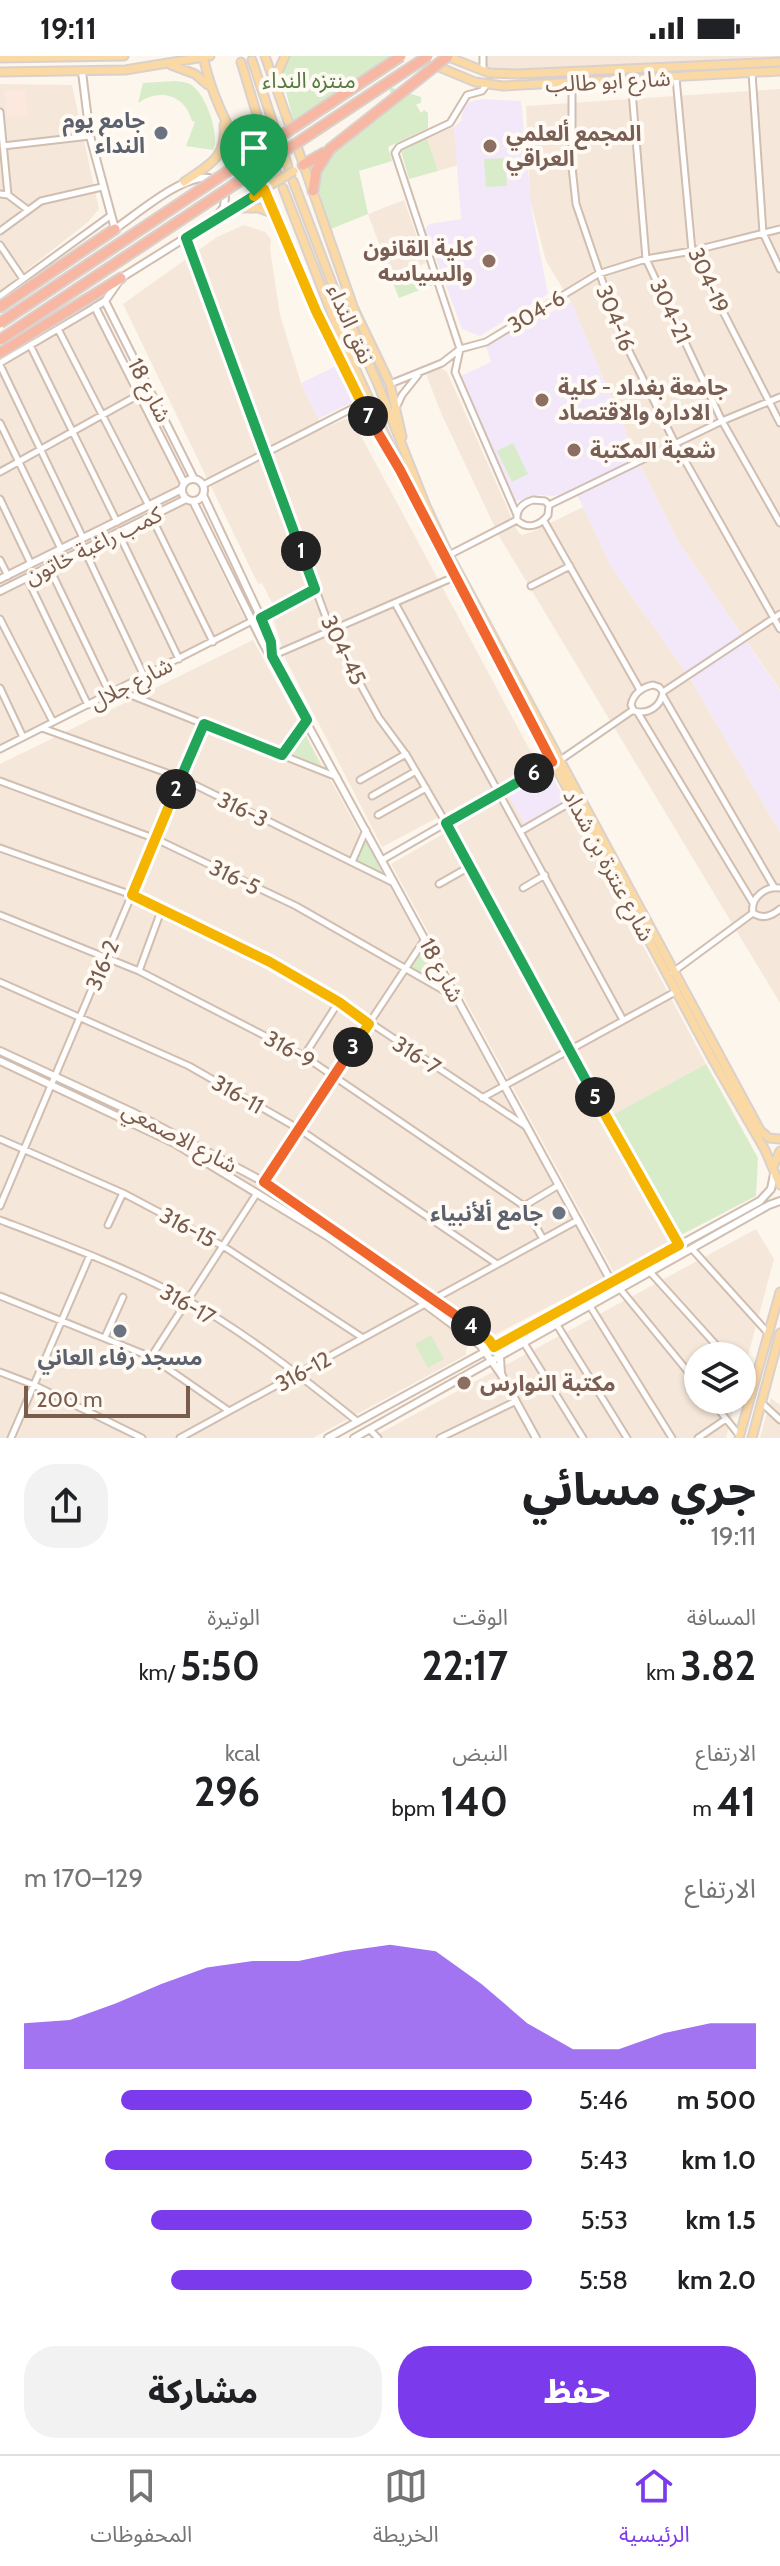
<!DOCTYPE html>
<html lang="ar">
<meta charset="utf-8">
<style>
body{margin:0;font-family:Cabin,"Noto Sans Arabic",sans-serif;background:#f2f2f2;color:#202124;direction:rtl;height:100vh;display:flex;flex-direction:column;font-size:30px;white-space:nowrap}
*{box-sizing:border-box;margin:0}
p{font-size:26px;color:#757577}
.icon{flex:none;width:44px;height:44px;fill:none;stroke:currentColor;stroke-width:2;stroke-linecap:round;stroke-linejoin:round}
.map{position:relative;height:1382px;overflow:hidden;direction:ltr}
.details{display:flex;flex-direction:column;background:#fff;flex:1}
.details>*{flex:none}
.buttons{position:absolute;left:684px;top:1286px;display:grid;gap:16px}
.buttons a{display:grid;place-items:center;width:72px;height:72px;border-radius:50%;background:#fff;box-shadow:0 2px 6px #0004;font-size:40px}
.scale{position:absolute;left:24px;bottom:20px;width:166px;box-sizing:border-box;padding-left:8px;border:4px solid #7a5c4d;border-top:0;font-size:22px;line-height:28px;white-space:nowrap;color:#7a5c4d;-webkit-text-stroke:6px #fffaf3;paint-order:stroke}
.pin{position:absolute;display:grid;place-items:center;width:68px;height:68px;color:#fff;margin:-82px -34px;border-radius:50% 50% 50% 0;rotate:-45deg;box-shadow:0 0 8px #0007}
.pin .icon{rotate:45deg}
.km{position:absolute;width:40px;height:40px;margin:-20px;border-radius:50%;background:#222;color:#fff;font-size:22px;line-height:40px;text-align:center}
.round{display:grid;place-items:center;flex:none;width:84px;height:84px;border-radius:32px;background:#f2f2f2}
.overview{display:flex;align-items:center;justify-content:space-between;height:136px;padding:0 24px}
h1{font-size:44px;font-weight:800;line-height:60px}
.figures{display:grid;grid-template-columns:repeat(3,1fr);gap:12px;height:136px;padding:8px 24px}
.figures div{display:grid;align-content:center}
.figures b{font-size:40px;font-weight:800}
.figures small{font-size:22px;font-weight:400}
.figures p{font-size:22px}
.chart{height:224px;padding:16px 24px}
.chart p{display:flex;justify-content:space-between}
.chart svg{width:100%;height:144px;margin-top:8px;fill:#7c3aed;opacity:.7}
.cta{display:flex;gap:16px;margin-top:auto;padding:16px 24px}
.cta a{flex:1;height:92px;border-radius:32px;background:#7c3aed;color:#fff;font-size:32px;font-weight:800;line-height:92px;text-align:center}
.cta a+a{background:#f2f2f2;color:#202124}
ul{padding:0 24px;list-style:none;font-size:26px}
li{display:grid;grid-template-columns:128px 96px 1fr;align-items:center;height:60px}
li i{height:20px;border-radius:10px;background:#7c3aed}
.status{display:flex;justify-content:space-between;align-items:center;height:56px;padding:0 40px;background:#fff;direction:ltr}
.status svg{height:22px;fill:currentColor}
.dock{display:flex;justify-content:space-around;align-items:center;height:112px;border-top:2px solid #e0e0e0;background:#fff;font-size:22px;color:#757577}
.dock a{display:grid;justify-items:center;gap:4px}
.dock .on{color:#7c3aed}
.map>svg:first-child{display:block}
.residential{fill:#f5e8da;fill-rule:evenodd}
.commercial{fill:#fde8e0}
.education{fill:#f3e8fa}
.green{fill:#d8ecc9}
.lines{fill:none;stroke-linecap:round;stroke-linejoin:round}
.minor-casing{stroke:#d1beb0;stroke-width:9}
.tertiary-casing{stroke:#d1beb0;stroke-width:10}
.primary-casing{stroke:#dad1cd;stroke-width:11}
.motorway-casing{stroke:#dad1cd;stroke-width:13}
.minor{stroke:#fff;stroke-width:5}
.tertiary{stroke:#fff;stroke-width:6}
.primary{stroke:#fbd9a5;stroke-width:7}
.motorway{stroke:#f7b7a3;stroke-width:9}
.primary-bridge-casing{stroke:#dad1cd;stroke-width:11;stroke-linecap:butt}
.motorway-bridge-casing{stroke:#dad1cd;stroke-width:13;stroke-linecap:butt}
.primary-bridge{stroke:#fbd9a5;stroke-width:7}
.motorway-bridge{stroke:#f7b7a3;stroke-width:9}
.split-1-casing{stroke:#fff;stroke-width:16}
.split-2-casing{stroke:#fff;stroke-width:16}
.split-3-casing{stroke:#fff;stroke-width:16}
.split-4-casing{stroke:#fff;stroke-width:16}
.split-5-casing{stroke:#fff;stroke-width:16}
.split-6-casing{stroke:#fff;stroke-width:16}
.split-7-casing{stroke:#fff;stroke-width:16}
.split-8-casing{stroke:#fff;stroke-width:16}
.split-1{stroke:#22a559;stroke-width:10}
.split-2{stroke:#22a559;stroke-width:10}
.split-3{stroke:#f5b400;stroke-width:10}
.split-4{stroke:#f0652b;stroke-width:10}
.split-5{stroke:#f5b400;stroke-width:10}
.split-6{stroke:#22a559;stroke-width:10}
.split-7{stroke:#f0652b;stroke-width:10}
.split-8{stroke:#f5b400;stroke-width:10}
.worship-dot{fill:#6b7280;stroke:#fffaf3;stroke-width:3}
.education-dot{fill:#8d6e63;stroke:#fffaf3;stroke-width:3}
.labels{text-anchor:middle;stroke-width:8;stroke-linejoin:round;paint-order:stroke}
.park-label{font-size:22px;fill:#537a41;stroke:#fffaf3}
.street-label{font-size:22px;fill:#7a5c4d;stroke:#fffaf3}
.worship-label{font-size:22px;font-weight:bold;fill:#5b616d;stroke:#fffaf3;text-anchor:end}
.education-label{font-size:22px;font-weight:bold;fill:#785e54;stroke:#fffaf3;text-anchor:start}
</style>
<div class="status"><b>19:11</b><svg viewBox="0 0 49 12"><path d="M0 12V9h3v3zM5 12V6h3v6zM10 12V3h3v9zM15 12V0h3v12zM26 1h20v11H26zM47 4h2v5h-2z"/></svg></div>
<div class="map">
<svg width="780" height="1382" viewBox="0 0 780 1382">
<rect width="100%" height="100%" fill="#fdf6ec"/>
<path class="residential" d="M483,0H780V4L517,18L483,15Z
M0,28L72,29L99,153L88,166L0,235Z
M780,33V634L679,487L638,405L571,246L546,205L530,144L526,50Z
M454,71L458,109L438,115L427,82Z
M404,144L426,207L391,220L368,158Z
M244,169L265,176L271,183L270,193L280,259L301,327L323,373L345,363L353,365L538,709L382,791L286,604L270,552L273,549L262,527L258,528L123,248L217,181Z
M95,255L246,566L0,690V313Z
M441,312L447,316L518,476L522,479L534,475L583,451L612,512L688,619L780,776V947L499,480L441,357L426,318ZM646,631L662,633L657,650L638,657L632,653L633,642Z
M253,584L606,1221L496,1278L467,1288L466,1299L313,1382H0V708Z
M509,740L526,770L567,747L706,1008L602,1066L669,1185L614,1217L391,808Z
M756,1173L774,1203L742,1322V1300H698V1344H736L726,1382H371Z
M771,1342L780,1349V1382H760Z"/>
<path class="commercial" d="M4,34H25L28,58L7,61Z"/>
<path class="education" d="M482,43L521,45L532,156L548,238L480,280L462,273L425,173L429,168L461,163L454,71L461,65L463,54L469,46Z
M571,246L638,405L679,487L780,635V776L688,619L612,512L576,437L551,440L540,439L514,446L461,320L491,306L486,289Z
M336,310L353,346L318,363L301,327Z
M550,717L567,747L526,770L509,740Z"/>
<path class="green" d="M290,0H392L293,64L283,23V16Z
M175,25C183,26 189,26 194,31C207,43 220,78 213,94L186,90L195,66L192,65C185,38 159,32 138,47L143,27Z
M389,31L421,41V47L416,48L421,57L424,54L428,57V72L388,91L392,105L359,115L368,158L331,173C327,158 314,133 319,117C324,98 376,63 394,48Z
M427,82L438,115L409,123L401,95Z
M505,102L507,130L486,131L484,103Z
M427,214L433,229L399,242L393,227Z
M513,387L528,418L512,426L497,395Z
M303,674L323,714L290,701L289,697Z
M365,781L385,822L355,804Z
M424,891L448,936L410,912Z
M706,1008L758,1102L756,1140L681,1179L613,1059Z
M431,1279L444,1303L428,1312L415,1288Z"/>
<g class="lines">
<g class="minor-casing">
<path id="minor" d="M483,0V15
M752,17L763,177L780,213
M676,22L692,195L780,367
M631,23L646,203L722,365L780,467
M572,26V111L576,148L620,277L675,387L780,573
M0,56L8,139
M3,90L90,80
M0,138L8,139L28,154
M0,175L41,145L102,131
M186,182L331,575L379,662L407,700L446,767L568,995L679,1189
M0,189L23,223
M0,240L110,160
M58,273L149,450
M30,289L117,466
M460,293L395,97L399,91L450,67L467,39L482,35L487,28
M460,293L455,316L517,459
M0,307L95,251
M0,309L83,482
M390,328L442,307L460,293L486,286L598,218L646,203L692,195L780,173
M395,354L402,339L418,319
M0,367L61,493
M0,416L149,333
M203,429L361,348
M0,443L31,508
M533,444L545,445L549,449L548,459C540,470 527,474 517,464C516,453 523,447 533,444Z
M549,449L722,365L780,341
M151,460L213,586
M544,465L640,634
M118,476L179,603
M84,493L144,620
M449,499L517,464
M0,504L8,520
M49,511L110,638
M27,522L88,649
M531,530L570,510
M395,547L623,964
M0,563L53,666
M272,600L454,521
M653,629L659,631L663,636C661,650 649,659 634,655L631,649C633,638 642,631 653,629Z
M0,632L23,681
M118,634L337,721
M663,636L780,558
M663,640L774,831
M638,657L753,847
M42,672L181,722L394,827
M0,693L315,533
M282,699L307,664
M559,705L633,654
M360,724L406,698
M0,725L156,783L296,850L457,942
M372,740L416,715
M378,759L426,732
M521,775L573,745
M0,792L132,839L270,906L339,946L527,1071
M382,804L552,706
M352,806L366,774
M439,828L469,811
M523,832L545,819
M780,832C765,830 750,842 753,857C763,864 772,860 780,853
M0,859L139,915L304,1000L524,1150L543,1183
M139,915L161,855
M673,916L753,857
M0,926L189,1010L299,1073L497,1208
M304,1000L338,947
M482,1042L677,935
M0,1083L123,1137L223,1190L363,1282
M264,1126L425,883
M0,1150L204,668
M524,1150L559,1129
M0,1164C63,1188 128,1212 187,1244C246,1277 306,1324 358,1366
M108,1169L123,1137
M693,1194L768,1277
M651,1217L726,1300
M621,1234L698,1328
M0,1240L151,1301L229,1355
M434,1243L578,1164
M590,1250L672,1382
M557,1269L627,1382
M105,1281L123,1241
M524,1287L583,1382
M151,1301L257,1137
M0,1316L34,1329L142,1382
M742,1318L753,1330
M711,1344L739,1379
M762,1347L780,1364
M370,1374L378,1382
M11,1382L90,1199
M180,1382L425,1248
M440,1382L516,1345
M698,1382L726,1363"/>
</g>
<g class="tertiary-casing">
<path id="tertiary" d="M82,16L90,80L115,173C137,158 183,118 209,122
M217,160L224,151L225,141
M105,245L194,423
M182 434a11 11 0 1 1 22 0a11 11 0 1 1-22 0Z
M184,427L95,251L105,245L121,222L209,167
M203,439L261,562L271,586L272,600
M193,445L262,585L612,1227
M0,523L182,433
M0,535L186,443
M0,995L132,1056L264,1126L434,1243L489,1284L500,1302L501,1318
M0,1005L174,1087L327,1180L425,1248L480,1289L501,1318L536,1382
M328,1382L760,1145L771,1133L774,1118
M354,1382L769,1149L780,1145"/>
</g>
<g class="primary-casing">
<path id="primary" d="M203,0C211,37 225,66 244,98
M265,0L289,68
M0,2L124,0
M451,2L489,17L517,18L780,6
M252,4L268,52
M241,6L257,59
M171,9L195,18L208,29
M439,11L475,26L503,30L780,15
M0,16L125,14L210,0
M277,28V18L285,0
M269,55L276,77
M258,62L266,84
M298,93L354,253L390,328L402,381
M285,101L288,111
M274,108L277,117
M257,120C281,161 296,207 315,251C334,297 358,341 383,384
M293,125L333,230L377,326L426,450L449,499L760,1074L769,1082L780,1083
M184,126C208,109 227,103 224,69
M283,132L340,279L426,469L713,1004L765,1094L780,1129
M237,152H259L275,158
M208,169L272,128
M773,1111L780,1095
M739,1382L780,1236
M752,1382L780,1277"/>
</g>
<g class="motorway-casing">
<path id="motorway" d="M303,109L324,97
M313,135L316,115L330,93
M0,251L115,173
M0,297L121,222"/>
</g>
<use href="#minor" class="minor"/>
<use href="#tertiary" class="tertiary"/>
<use href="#primary" class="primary"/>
<use href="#motorway" class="motorway"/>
<g class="primary-bridge-casing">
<path id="primary-bridge" d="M272,128L294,115"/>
</g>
<g class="motorway-bridge-casing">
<path id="motorway-bridge" d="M330,93L448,0
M0,267L401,0
M0,284L428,0"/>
</g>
<use href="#primary-bridge" class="primary-bridge"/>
<use href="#motorway-bridge" class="motorway-bridge"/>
</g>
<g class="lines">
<g class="split-1-casing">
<path id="split-1" d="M254,140L186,182L301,495"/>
</g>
<g class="split-2-casing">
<path id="split-2" d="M176,733L204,668L282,699L307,664L272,600L271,586L261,562L315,533L301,495"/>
</g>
<g class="split-3-casing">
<path id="split-3" d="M176,733L132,839L270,906L339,946L369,968L353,991"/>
</g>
<g class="split-4-casing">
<path id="split-4" d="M353,991L264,1126L471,1270"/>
</g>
<g class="split-5-casing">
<path id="split-5" d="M471,1270L489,1284L494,1291L679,1189L595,1041"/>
</g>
<g class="split-6-casing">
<path id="split-6" d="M534,717L446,767L595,1041"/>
</g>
<g class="split-7-casing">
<path id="split-7" d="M368,360L400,414L552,706L534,717"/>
</g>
<g class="split-8-casing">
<path id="split-8" d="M254,140L264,133L316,255L368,360"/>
</g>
<use href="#split-1" class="split-1"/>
<use href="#split-2" class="split-2"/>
<use href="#split-3" class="split-3"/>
<use href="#split-4" class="split-4"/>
<use href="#split-5" class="split-5"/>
<use href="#split-6" class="split-6"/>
<use href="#split-7" class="split-7"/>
<use href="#split-8" class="split-8"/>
</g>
<g class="worship-dot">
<circle cx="161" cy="77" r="8"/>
<circle cx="559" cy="1157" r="8"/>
<circle cx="120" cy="1275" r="8"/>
</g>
<g class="education-dot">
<circle cx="490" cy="90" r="8"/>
<circle cx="489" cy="205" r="8"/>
<circle cx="542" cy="344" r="8"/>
<circle cx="574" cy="394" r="8"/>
<circle cx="464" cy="1327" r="8"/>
</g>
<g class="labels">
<g class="park-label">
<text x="309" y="32">منتزه النداء</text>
</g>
<g class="street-label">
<text transform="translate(608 25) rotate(-3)" y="8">شارع ابو طالب</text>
<text transform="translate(709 224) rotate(66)" y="8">304-19</text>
<text transform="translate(536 255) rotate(-31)" y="8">304-6</text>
<text transform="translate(671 255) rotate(65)" y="8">304-21</text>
<text transform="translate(616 262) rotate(68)" y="8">304-16</text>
<text transform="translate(351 268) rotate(66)" y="8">نفق النداء</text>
<text transform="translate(150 334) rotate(63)" y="8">شارع 18</text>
<text transform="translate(93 489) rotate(-26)" y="8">كمب راغبة خاتون</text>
<text transform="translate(344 594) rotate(64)" y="8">304-45</text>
<text transform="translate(131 627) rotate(-27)" y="8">شارع جلال</text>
<text transform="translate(243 753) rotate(26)" y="8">316-3</text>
<text transform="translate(609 809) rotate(62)" y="8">شارع عنترة بن شداد</text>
<text transform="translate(235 821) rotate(26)" y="8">316-5</text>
<text transform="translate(102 909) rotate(-67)" y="8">316-2</text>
<text transform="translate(442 914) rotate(62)" y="8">شارع 18</text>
<text transform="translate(290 993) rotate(29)" y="8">316-9</text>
<text transform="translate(417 999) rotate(33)" y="8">316-7</text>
<text transform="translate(238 1038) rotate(30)" y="8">316-11</text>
<text transform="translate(180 1081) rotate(28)" y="8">شارع الاصمعي</text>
<text transform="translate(188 1171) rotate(28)" y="8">316-15</text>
<text transform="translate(188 1248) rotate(30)" y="8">316-17</text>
<text transform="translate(303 1315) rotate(-29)" y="8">316-12</text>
</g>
<g class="worship-label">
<text x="145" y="72">جامع يوم<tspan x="145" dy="25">النداء</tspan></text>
<text x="543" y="1165">جامع ألأنبياء</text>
<text x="120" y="1309" text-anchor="middle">مسجد رفاء العاني</text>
</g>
<g class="education-label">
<text x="506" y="85">المجمع ألعلمي<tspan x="506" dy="25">العراقي</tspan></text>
<text x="473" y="200" text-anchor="end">كلية القانون<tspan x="473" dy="25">والسياسه</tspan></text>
<text x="558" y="339">جامعة بغداد - كلية<tspan x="558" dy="25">الاداره والاقتصاد</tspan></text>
<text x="590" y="402">شعبة المكتبة</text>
<text x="480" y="1335">مكتبة النوارس</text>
</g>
</g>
</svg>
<div class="buttons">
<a><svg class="icon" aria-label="layers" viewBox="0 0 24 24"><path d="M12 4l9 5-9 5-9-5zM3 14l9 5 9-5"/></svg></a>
</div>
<div class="scale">200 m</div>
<div class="pin" style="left:254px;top:140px;background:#1e9e55"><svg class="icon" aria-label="arrive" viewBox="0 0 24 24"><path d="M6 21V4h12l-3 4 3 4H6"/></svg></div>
<b class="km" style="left:301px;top:495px">1</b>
<b class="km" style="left:176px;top:733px">2</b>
<b class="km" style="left:353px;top:991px">3</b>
<b class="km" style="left:471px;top:1270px">4</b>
<b class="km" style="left:595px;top:1041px">5</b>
<b class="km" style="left:534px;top:717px">6</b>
<b class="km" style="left:368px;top:360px">7</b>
</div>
<section class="details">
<div class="overview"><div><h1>جري مسائي</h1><p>19:11</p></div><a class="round"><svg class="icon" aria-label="share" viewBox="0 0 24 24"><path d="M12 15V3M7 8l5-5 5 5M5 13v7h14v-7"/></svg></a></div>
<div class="figures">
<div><p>المسافة</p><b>3.82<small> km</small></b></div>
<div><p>الوقت</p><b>22:17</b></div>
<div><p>الوتيرة</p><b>5:50<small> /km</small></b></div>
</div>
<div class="figures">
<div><p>الارتفاع</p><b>41<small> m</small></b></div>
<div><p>النبض</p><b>140<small> bpm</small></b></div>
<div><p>kcal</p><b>296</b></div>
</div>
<div class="chart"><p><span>الارتفاع</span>129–170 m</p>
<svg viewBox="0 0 160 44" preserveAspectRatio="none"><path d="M0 44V30L10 29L20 24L30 18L40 13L50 11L60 11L70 8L80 6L90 8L100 18L110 30L120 38L130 38L140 33L150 30L160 30V44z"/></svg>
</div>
<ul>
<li><b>500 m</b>5:46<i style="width:81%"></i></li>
<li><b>1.0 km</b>5:43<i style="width:84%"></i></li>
<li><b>1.5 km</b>5:53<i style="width:75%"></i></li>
<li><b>2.0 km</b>5:58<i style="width:71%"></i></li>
</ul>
<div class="cta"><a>حفظ</a><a>مشاركة</a></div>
</section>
<nav class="dock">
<a class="on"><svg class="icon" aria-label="home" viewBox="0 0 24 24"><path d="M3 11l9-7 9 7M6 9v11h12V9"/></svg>الرئيسية</a>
<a><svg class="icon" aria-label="map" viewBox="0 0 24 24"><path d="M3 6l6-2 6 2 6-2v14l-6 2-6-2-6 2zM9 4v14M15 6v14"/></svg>الخريطة</a>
<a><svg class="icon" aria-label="saved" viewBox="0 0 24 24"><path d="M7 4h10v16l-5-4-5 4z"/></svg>المحفوظات</a>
</nav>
